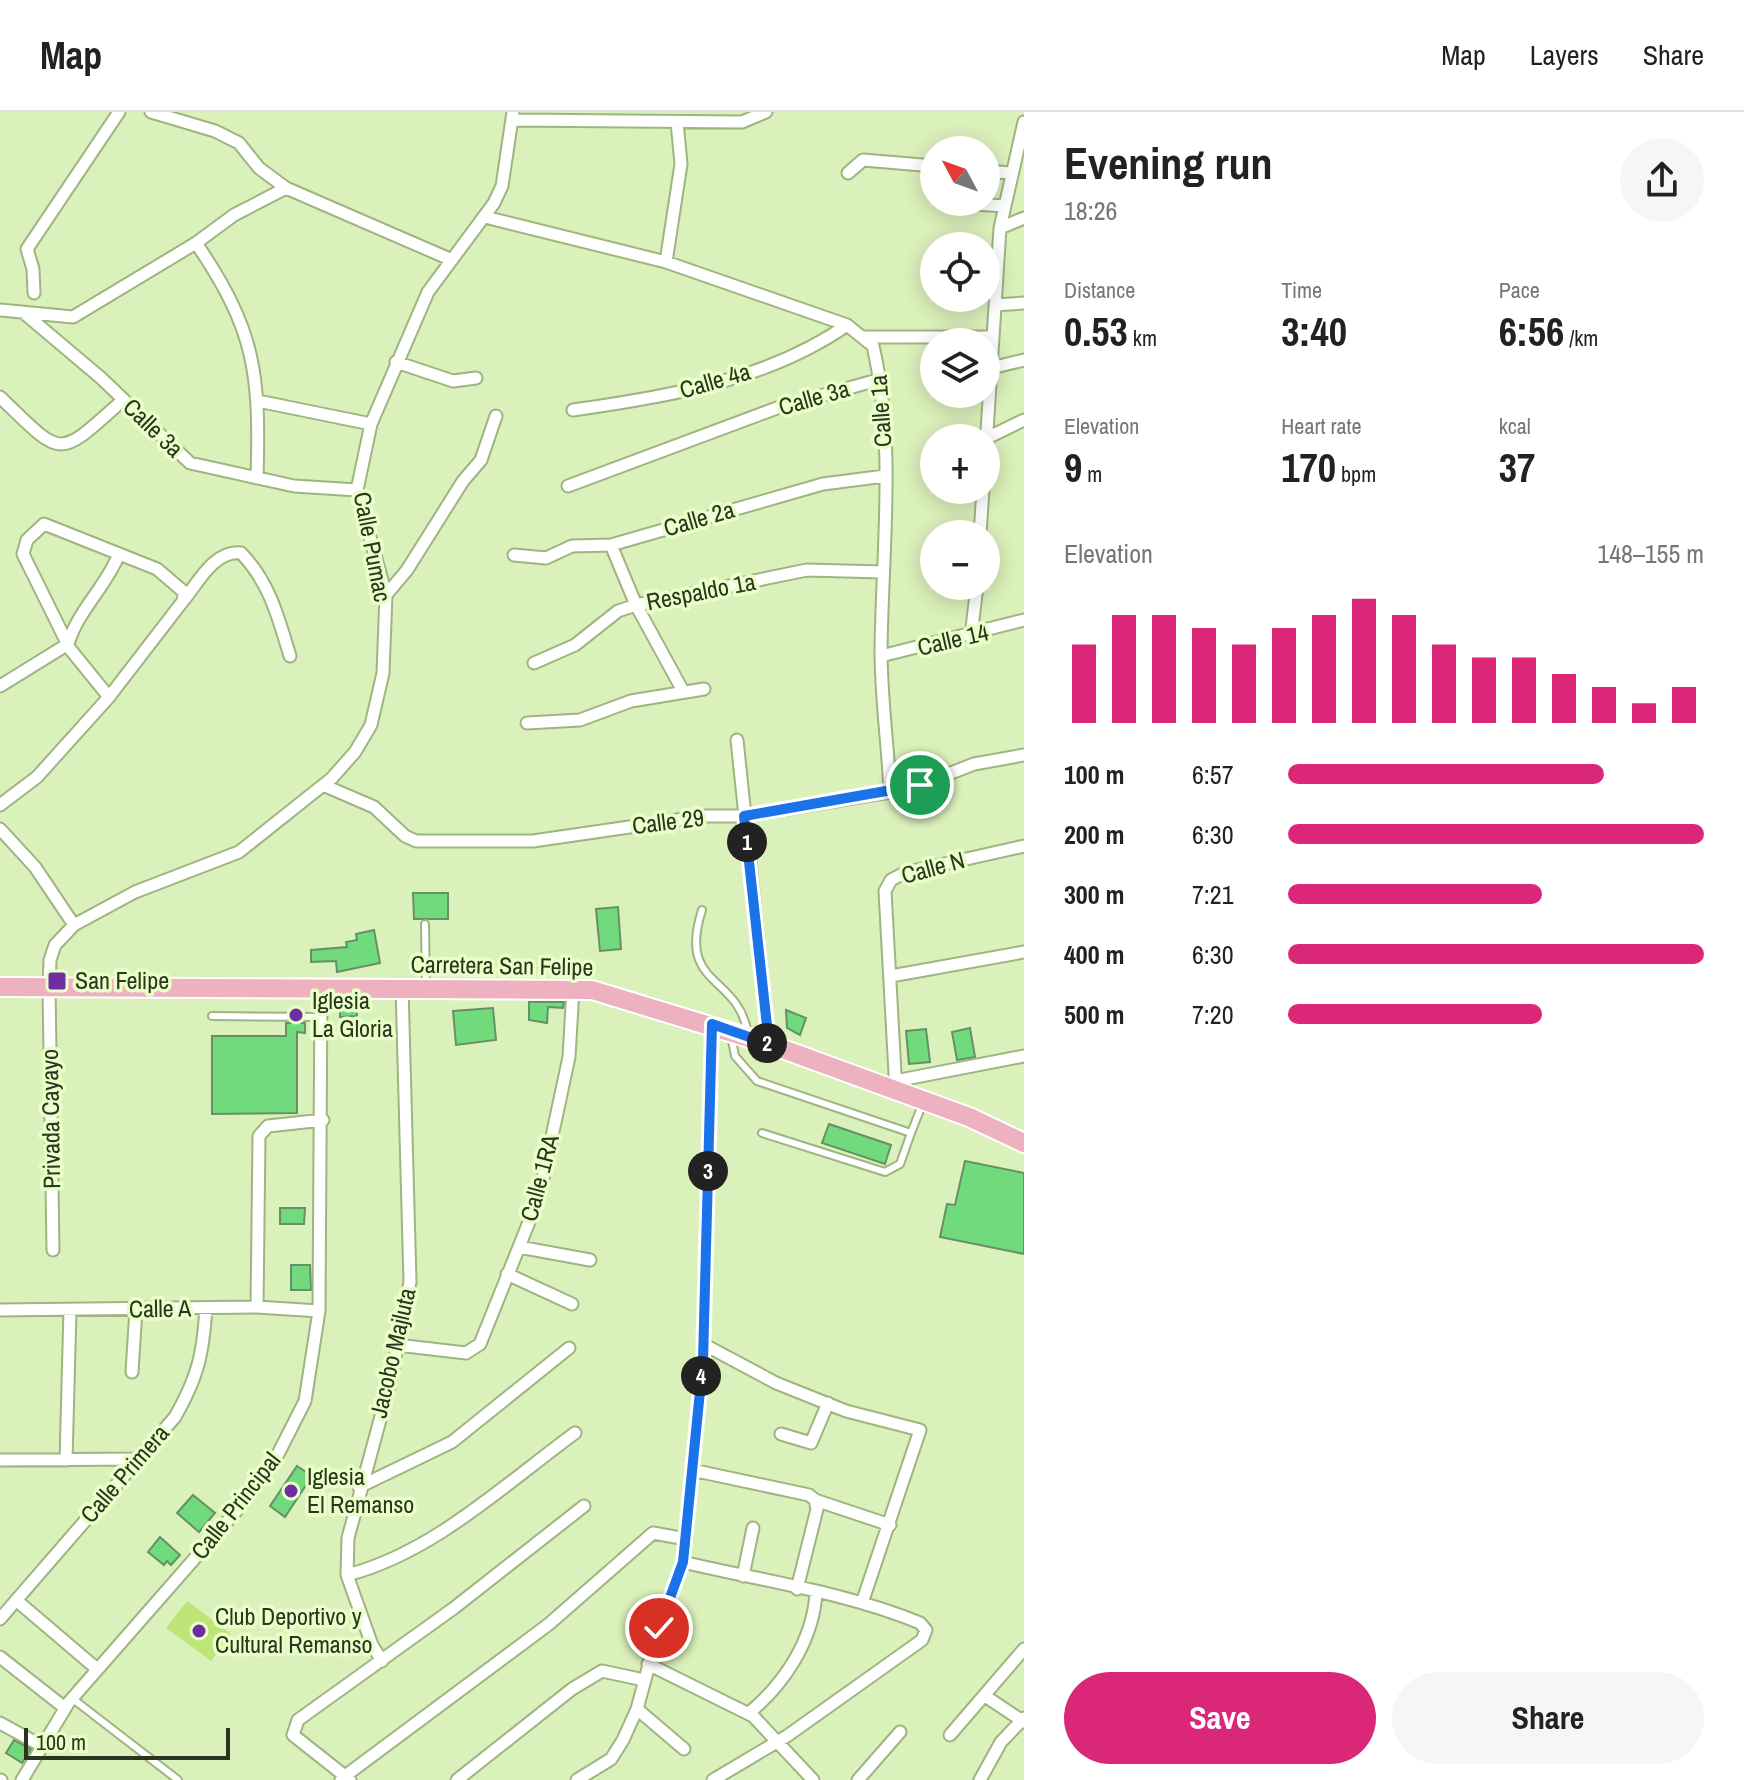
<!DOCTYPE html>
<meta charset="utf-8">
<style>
body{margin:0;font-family:"Archivo Narrow",sans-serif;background:#f6f6f6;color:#222;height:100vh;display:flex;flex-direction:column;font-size:30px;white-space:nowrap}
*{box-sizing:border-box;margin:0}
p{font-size:26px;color:#767676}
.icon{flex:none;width:44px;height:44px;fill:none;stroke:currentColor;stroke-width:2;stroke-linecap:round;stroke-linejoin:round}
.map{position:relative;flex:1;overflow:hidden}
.side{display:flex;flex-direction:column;background:#fff;width:720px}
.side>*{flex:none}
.needle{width:52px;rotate:311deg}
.buttons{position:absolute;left:920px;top:24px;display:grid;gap:16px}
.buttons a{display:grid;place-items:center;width:80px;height:80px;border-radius:50%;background:#fff;box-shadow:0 4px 20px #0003;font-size:40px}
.scale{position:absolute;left:24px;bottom:20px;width:206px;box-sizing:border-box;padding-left:8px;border:4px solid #2b341e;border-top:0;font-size:22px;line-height:28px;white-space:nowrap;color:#2b341e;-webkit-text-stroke:6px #e8ffc8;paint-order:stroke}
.pin{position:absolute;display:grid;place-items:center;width:68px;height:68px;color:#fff;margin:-34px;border:4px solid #fff;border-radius:50%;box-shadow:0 2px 8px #0007}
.km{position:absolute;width:40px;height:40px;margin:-20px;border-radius:50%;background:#222;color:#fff;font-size:22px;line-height:40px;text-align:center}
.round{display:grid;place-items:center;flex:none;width:84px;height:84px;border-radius:42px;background:#f6f6f6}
.head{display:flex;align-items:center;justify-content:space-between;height:136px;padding:0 40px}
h1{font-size:44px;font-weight:700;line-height:60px}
.figures{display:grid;grid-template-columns:repeat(3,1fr);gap:12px;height:136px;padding:8px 40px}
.figures div{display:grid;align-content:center}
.figures b{font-size:40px;font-weight:700}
.figures small{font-size:22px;font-weight:400}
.figures p{font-size:22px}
.chart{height:224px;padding:16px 40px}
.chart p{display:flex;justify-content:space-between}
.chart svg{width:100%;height:144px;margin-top:8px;stroke:#db2777;stroke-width:6}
.button{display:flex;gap:16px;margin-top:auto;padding:16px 40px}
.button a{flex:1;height:92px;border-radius:48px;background:#db2777;color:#fff;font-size:32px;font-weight:700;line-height:92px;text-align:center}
.button a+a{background:#f6f6f6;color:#222}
ul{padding:0 40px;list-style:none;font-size:26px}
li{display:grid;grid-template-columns:128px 96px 1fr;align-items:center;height:60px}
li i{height:20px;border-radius:10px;background:#db2777}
header{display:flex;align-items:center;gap:48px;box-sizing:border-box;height:112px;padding:0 40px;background:#fff;border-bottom:2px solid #e0e0e0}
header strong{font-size:38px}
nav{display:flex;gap:44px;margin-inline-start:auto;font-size:28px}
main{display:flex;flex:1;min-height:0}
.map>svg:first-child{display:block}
.green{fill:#bde57a}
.building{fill:#70da7c;stroke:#659068;stroke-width:2}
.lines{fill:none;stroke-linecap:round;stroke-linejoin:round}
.service-casing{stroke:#9fb480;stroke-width:10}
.minor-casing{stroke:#9fb480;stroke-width:15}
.primary-casing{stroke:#fff;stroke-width:22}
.service{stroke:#fff;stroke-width:6}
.minor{stroke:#fff;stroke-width:11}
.primary{stroke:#edb1bf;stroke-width:18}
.route-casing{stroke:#fff;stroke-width:16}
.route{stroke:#1a73e8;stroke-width:10}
.poi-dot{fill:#6f2da2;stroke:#e8ffc8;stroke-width:3}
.labels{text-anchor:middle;stroke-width:7;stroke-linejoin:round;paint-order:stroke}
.street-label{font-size:24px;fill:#2b341e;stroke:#e8ffc8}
.poi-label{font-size:24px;fill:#2b341e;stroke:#e8ffc8;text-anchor:start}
</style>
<header>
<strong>Map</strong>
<nav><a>Map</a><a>Layers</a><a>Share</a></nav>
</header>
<main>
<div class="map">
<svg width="1024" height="1668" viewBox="0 0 1024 1668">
<rect width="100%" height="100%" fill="#dbf1bb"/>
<path class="green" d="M187,1489L231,1522L211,1549L166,1516Z"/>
<path class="building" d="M413,781H448V807H414Z
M618,795L621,837L600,839L596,797Z
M374,818L380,851L337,860L336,849L311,850V838L347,835L346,830L357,828L356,822Z
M340,889H356L357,904L340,905Z
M529,890H564L563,896L548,895L547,911L529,908Z
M493,896L496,928L456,933L453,899Z
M786,898L806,906L800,923L787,916Z
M286,911H305V921L297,920V1001L212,1002V924H286Z
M970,916L975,945L957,948L952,920Z
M926,917L930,950L909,952L906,919Z
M829,1012L891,1033L885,1052L822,1031Z
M965,1049L1024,1061V1142L940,1125L947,1092L955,1093Z
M280,1096H305L304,1112H280Z
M291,1153H310L311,1178H291Z
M297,1354L312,1364L285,1405L270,1394Z
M193,1383L215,1401L199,1420L177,1401Z
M160,1425L180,1443L171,1453L167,1449L164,1453L148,1440Z
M14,1628L31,1637L22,1651L6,1641Z"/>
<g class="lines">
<g class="service-casing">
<path id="service" d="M702,798C677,876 738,861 748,922
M425,812L426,876
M212,904L321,905
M731,923L735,944L757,969L911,1021L922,993
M762,1021L885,1060L900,1052L911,1021
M73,1587L178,1668"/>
</g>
<g class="minor-casing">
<path id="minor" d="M151,0L215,19L239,31L259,56L286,76L452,148
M513,8L742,10L766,0
M986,59L1010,61
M848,61L863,48L934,54
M947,90L1004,94
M485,105L666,150L847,213L873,234C896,333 882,439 881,539C881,586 888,633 890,680
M1000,116L1024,106
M196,131C256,219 260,262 257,366
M666,150L681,52L677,10
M34,181L33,157L27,137L119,0
M995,193L1024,191
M0,198L73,205L196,131L234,103L286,76
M24,201L101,266L190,351L294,374L357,378
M865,225H993
M396,250L453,269L476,266
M991,256L1024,248
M0,285C64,347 57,347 123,288
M258,289L371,312
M573,298C666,285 769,268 847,213
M987,326L1024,308
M986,335L1000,116L1024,10
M568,374L777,296L881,267
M980,422L983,378
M611,433L636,493L683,579
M514,443L546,446L572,434L611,433L823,372L885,364
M386,483L407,458L463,369L481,348L496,304
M183,489C198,471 214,438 241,441C270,471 278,505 290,544
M971,524L977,474
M881,544L1024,508
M534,551L575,533L618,499L636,493L807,458L883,460
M0,574L68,532C78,498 106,475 119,442
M527,611L580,608L631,589L704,577
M737,628L769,932
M323,673L374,695L405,724L416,729H533L705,704H744L890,680L920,673L974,652L1024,643
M0,693L37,665L109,585L70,537L23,442L27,428L44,412L157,457L184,480L183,489L109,585
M0,717L35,755L74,813
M891,864L1024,840
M895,969L1024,944
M896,980L885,779L891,768L904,761L1024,734
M519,1135L590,1148
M53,1138L49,876L50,848L55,833L74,813L135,780L239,740L332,666L355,640L371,613L383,561L386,483L357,378L371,312L428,180L494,91L502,74L513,0
M507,1162L572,1192
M257,1195L259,1024L268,1014L323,1008
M0,1198L257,1195L319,1199
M703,1232L776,1271L846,1299L920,1318L863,1488
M397,1233L466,1241L480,1232L539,1085L569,945L573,877
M132,1260L136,1197
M781,1322L811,1331L828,1291
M0,1348L136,1347
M66,1348L70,1198
M692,1358L809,1383L815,1388L890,1413
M359,1375L452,1330L569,1236
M683,1450C762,1469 845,1480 920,1511L926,1518L922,1528L787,1624L713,1668
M347,1463C433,1441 505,1372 575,1321
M743,1464L753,1416
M797,1477L817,1397L815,1388
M16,1488L97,1557
M0,1507L175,1305C198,1265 203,1242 206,1196
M0,1545L65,1596
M382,1549L372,1533L347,1463L348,1426L390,1271L410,1170L402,875
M648,1552L753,1604L813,1668
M985,1584L1024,1610
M637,1597L684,1637
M749,1601C784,1572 813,1529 816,1481
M0,1611L42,1634
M950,1623L1024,1537
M341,1667L549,1512L653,1421L686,1427
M0,1668H1
M22,1668L69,1590L245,1389L274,1350L305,1289L319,1199L321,876
M350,1668L293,1623L298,1608L454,1496L584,1394
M457,1668L572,1577L602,1559L644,1568
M577,1668L611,1647L623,1628L637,1597L659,1516L683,1450L703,1249L712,912
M858,1668L900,1620
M980,1668L1001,1630L1024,1606"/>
</g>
<g class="primary-casing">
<path id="primary" d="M0,875L592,878L769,932L969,1005L1024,1031"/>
</g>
<use href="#service" class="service"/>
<use href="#minor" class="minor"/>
<use href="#primary" class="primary"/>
</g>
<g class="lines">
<g class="route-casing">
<path id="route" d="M659,1516L683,1450L703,1249L712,912L769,932L744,704L920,673"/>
</g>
<use href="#route" class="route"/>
</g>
<g class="poi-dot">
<rect x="47" y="859" width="20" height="20" rx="4"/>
<circle cx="296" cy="903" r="8"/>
<circle cx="291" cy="1379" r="8"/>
<circle cx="199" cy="1519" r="8"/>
</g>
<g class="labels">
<g class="street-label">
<text transform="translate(715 269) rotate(-16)" y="8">Calle 4a</text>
<text transform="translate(814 286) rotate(-16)" y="8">Calle 3a</text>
<text transform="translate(881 299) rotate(-94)" y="8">Calle 1a</text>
<text transform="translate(153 316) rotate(44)" y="8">Calle 3a</text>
<text transform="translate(699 407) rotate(-16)" y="8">Calle 2a</text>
<text transform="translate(372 435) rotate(79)" y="8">Calle Pumac</text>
<text transform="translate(701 480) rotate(-11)" y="8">Respaldo 1a</text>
<text transform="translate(953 528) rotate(-13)" y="8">Calle 14</text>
<text transform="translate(668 710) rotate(-7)" y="8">Calle 29</text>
<text transform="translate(933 756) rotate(-15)" y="8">Calle N</text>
<text transform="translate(502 854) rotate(1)" y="8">Carretera San Felipe</text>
<text transform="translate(51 1007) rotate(-91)" y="8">Privada Cayayo</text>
<text transform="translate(540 1066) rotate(-75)" y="8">Calle 1RA</text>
<text transform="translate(160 1197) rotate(-1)" y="8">Calle A</text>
<text transform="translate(393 1241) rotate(-77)" y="8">Jacobo Majluta</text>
<text transform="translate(125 1362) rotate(-49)" y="8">Calle Primera</text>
<text transform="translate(236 1394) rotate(-52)" y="8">Calle Principal</text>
</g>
<g class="poi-label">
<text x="75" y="877">San Felipe</text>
<text x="312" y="897">Iglesia<tspan x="312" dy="28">La Gloria</tspan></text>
<text x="307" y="1373">Iglesia<tspan x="307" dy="28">El Remanso</tspan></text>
<text x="215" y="1513">Club Deportivo y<tspan x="215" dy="28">Cultural Remanso</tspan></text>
</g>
</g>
</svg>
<div class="buttons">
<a><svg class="needle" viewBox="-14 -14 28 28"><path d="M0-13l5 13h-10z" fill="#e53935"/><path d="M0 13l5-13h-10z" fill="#767676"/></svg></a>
<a><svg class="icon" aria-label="locate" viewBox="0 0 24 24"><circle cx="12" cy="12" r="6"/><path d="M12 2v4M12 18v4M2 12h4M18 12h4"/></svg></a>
<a><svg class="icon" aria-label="layers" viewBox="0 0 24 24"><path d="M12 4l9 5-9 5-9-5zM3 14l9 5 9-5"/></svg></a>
<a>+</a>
<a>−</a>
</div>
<div class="scale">100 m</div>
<div class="pin" style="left:920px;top:673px;background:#1e9e55"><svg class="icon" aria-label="arrive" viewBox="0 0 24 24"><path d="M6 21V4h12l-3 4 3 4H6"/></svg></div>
<div class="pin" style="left:659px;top:1516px;background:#d93025"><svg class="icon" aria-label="check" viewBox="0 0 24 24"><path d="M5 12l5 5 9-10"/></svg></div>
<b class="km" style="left:747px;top:730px">1</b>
<b class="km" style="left:767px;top:931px">2</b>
<b class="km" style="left:708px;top:1059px">3</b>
<b class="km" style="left:701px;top:1264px">4</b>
</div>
<section class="side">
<div class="head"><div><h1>Evening run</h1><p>18:26</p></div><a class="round"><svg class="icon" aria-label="share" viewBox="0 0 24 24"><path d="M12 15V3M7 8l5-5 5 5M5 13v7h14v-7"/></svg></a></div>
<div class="figures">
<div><p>Distance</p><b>0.53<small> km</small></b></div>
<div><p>Time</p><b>3:40</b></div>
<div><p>Pace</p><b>6:56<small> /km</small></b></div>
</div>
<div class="figures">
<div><p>Elevation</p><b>9<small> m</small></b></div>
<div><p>Heart rate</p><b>170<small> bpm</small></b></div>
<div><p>kcal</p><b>37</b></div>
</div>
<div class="chart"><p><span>Elevation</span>148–155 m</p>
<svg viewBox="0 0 160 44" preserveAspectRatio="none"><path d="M5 44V20M15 44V11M25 44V11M35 44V15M45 44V20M55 44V15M65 44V11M75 44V6M85 44V11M95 44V20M105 44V24M115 44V24M125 44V29M135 44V33M145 44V38M155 44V33"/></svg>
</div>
<ul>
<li><b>100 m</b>6:57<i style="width:76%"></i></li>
<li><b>200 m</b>6:30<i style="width:100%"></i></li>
<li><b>300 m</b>7:21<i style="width:61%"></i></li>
<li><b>400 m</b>6:30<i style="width:100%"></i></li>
<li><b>500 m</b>7:20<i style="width:61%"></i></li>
</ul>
<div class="button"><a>Save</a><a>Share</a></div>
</section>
</main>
